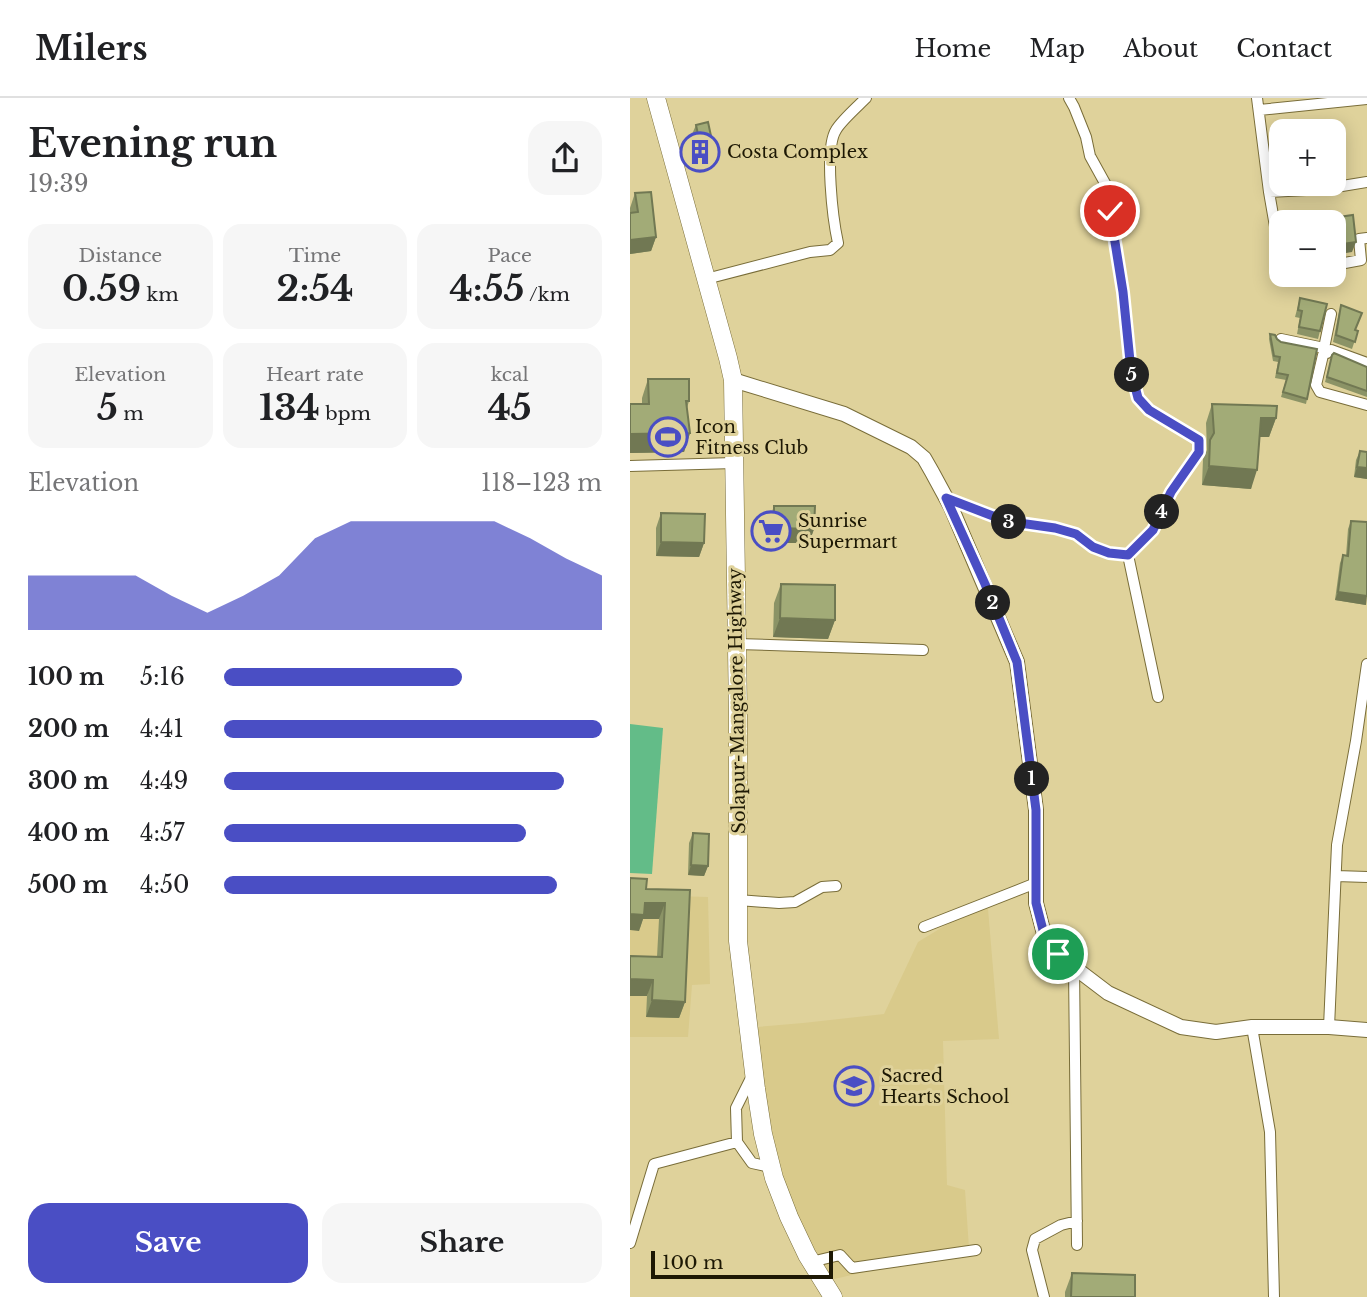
<!DOCTYPE html>
<meta charset="utf-8">
<style>
body{margin:0;font-family:"Libre Baskerville",serif;background:#f6f6f6;color:#202124;height:100vh;display:flex;flex-direction:column;font-size:26px;white-space:nowrap}
*{box-sizing:border-box;margin:0}
p{font-size:23px;color:#757577}
.icon{flex:none;width:38px;height:38px;fill:none;stroke:currentColor;stroke-width:2;stroke-linecap:round;stroke-linejoin:round}
.map{position:relative;flex:1;overflow:hidden}
.panel{display:flex;flex-direction:column;background:#fff;width:630px}
.panel>*{flex:none}
.tools{position:absolute;left:639px;top:21px;display:grid;gap:14px}
.tools a{display:grid;place-items:center;width:77px;height:77px;border-radius:14px;background:#fff;box-shadow:0 4px 18px #0003;font-size:35px}
.scale{position:absolute;left:21px;bottom:18px;width:182px;box-sizing:border-box;padding-left:7px;border:4px solid #1d1804;border-top:0;font-size:19px;line-height:24px;white-space:nowrap;color:#1d1804;-webkit-text-stroke:5px #dfd29b;paint-order:stroke}
.pin{position:absolute;display:grid;place-items:center;width:60px;height:60px;color:#fff;margin:-30px;border:4px solid #fff;border-radius:50%;box-shadow:0 2px 7px #0007}
.km{position:absolute;width:35px;height:35px;margin:-18px;border-radius:50%;background:#222;color:#fff;font-size:19px;line-height:35px;text-align:center}
.round{display:grid;place-items:center;flex:none;width:74px;height:74px;border-radius:21px;background:#f6f6f6}
.head{display:flex;align-items:center;justify-content:space-between;height:119px;padding:0 28px}
h1{font-size:38px;font-weight:700;line-height:52px}
.figures{display:grid;grid-template-columns:repeat(3,1fr);gap:10px;height:119px;padding:7px 28px}
.figures div{display:grid;align-content:center;border-radius:18px;background:#f6f6f6;text-align:center}
.figures b{font-size:35px;font-weight:700}
.figures small{font-size:19px;font-weight:400}
.figures p{font-size:19px}
.chart{height:196px;padding:14px 28px}
.chart p{display:flex;justify-content:space-between}
.chart svg{width:100%;height:126px;margin-top:7px;fill:#4a4ec4;opacity:.7}
.action{display:flex;gap:14px;margin-top:auto;padding:14px 28px}
.action a{flex:1;height:80px;border-radius:21px;background:#4a4ec4;color:#fff;font-size:28px;font-weight:700;line-height:80px;text-align:center}
.action a+a{background:#f6f6f6;color:#202124}
ul{padding:0 28px;list-style:none;font-size:23px}
li{display:grid;grid-template-columns:112px 84px 1fr;align-items:center;height:52px}
li i{height:18px;border-radius:9px;background:#4a4ec4}
header{display:flex;align-items:center;gap:42px;box-sizing:border-box;height:98px;padding:0 35px;background:#fff;border-bottom:2px solid #e0e0e0}
header strong{font-size:33px}
nav{display:flex;gap:38px;margin-inline-start:auto;font-size:24px}
main{display:flex;flex:1;min-height:0}
.map>svg:first-child{display:block}
.built{fill:#d9ca8b}
.green{fill:#63bc88}
.lines{fill:none;stroke-linecap:round;stroke-linejoin:round}
.minor-casing{stroke:#796d39;stroke-width:12}
.tertiary-casing{stroke:#796d39;stroke-width:16}
.trunk-casing{stroke:#796d39;stroke-width:19}
.minor{stroke:#fff;stroke-width:10}
.tertiary{stroke:#fff;stroke-width:14}
.trunk{stroke:#fff;stroke-width:18}
.wall{fill:#8b9366}
.shaded-wall{fill:#717853}
.building{fill:#a2ab77;stroke:#717853;stroke-width:2}
.route-casing{stroke:#fff;stroke-width:14}
.route{stroke:#4a4ec4;stroke-width:9}
.labels{text-anchor:middle;stroke-width:6;stroke-linejoin:round;paint-order:stroke}
.poi-label{font-size:18px;fill:#1d1804;stroke:#dfd29b;text-anchor:start}
.street-label{font-size:18px;fill:#1d1804;stroke:#dfd29b}
</style>
<header>
<strong>Milers</strong>
<nav><a>Home</a><a>Map</a><a>About</a><a>Contact</a></nav>
</header>
<main>
<section class="panel">
<div class="head"><div><h1>Evening run</h1><p>19:39</p></div><a class="round"><svg class="icon" aria-label="share" viewBox="0 0 24 24"><path d="M12 15V3M7 8l5-5 5 5M5 13v7h14v-7"/></svg></a></div>
<div class="figures">
<div><p>Distance</p><b>0.59<small> km</small></b></div>
<div><p>Time</p><b>2:54</b></div>
<div><p>Pace</p><b>4:55<small> /km</small></b></div>
</div>
<div class="figures">
<div><p>Elevation</p><b>5<small> m</small></b></div>
<div><p>Heart rate</p><b>134<small> bpm</small></b></div>
<div><p>kcal</p><b>45</b></div>
</div>
<div class="chart"><p><span>Elevation</span>118–123 m</p>
<svg viewBox="0 0 160 44" preserveAspectRatio="none"><path d="M0 44V25L10 25L20 25L30 25L40 32L50 38L60 32L70 25L80 12L90 6L100 6L110 6L120 6L130 6L140 12L150 19L160 25V44z"/></svg>
</div>
<ul>
<li><b>100 m</b>5:16<i style="width:63%"></i></li>
<li><b>200 m</b>4:41<i style="width:100%"></i></li>
<li><b>300 m</b>4:49<i style="width:90%"></i></li>
<li><b>400 m</b>4:57<i style="width:80%"></i></li>
<li><b>500 m</b>4:50<i style="width:88%"></i></li>
</ul>
<div class="action"><a>Save</a><a>Share</a></div>
</section>
<div class="map">
<svg width="737" height="1199" viewBox="0 0 737 1199">
<rect width="100%" height="100%" fill="#dfd29b"/>
<path class="built" d="M11,797L78,799L80,886L62,887L58,939H0V832H9Z
M347,808L358,811L369,941L313,943L317,1087L335,1092L339,1150L200,1182L153,1098L137,1033L127,929L173,925L254,916L288,844Z"/>
<path class="green" d="M0,626L33,630L22,776L0,775Z"/>
<g class="lines">
<g class="minor-casing">
<path id="minor" d="M627,0L639,94L651,163
M629,12L737,1
M639,94L694,91L737,84
M704,167L731,162L729,141L737,140
M76,181L180,154L200,152L208,145C203,122 194,51 206,32C211,23 228,8 236,0
M651,241L694,250L697,255
M694,250L701,216
M737,265L701,252L693,257L686,287L690,294L737,307
M0,368L104,365
M316,400L375,423L425,430L446,436L463,449L479,455L498,457L523,432L541,394L569,354V342L519,312L508,300L501,273L493,194L476,87L460,58L456,39L444,9L439,0
M498,457L528,599
M107,546L293,552
M706,778L737,779
M108,802L149,805L165,804L192,789L206,788
M294,829L406,785
M444,869L447,1147
M622,929L640,1034L644,1199
M699,929L707,747L726,643L737,566
M123,976L106,1010L107,1044L122,1065L141,1069
M0,1145L24,1066L107,1044
M181,1164L210,1157L222,1170L346,1152
M414,1199L402,1152L405,1141L431,1127L447,1123"/>
</g>
<g class="tertiary-casing">
<path id="tertiary" d="M103,282L214,316L281,349L294,360L302,374L321,409L387,564L406,712V805L414,836L428,857L478,895L551,929L586,934L622,929H699L737,932"/>
</g>
<g class="trunk-casing">
<path id="trunk" d="M26,0L98,260L103,282L108,617V843L126,991L133,1036L144,1080L159,1119L177,1157L203,1199"/>
</g>
<use href="#minor" class="minor"/>
<use href="#tertiary" class="tertiary"/>
<use href="#trunk" class="trunk"/>
</g>
<path class="wall" d="M66,27L84,52L79,66L67,69L60,41Z
M5,95L26,139L21,153L0,156V110Z
M670,200L690,233L688,241L667,236L670,220L665,219Z
M711,207L725,232L728,233L722,251L703,244L709,214Z
M640,236L677,301L676,306L651,299L656,282L645,280L648,264L643,263L639,241Z
M702,257L737,269V299L695,284Z
M18,281L59,303L57,310L60,335L54,354L0,355V306H12V300Z
M582,306L646,320L639,339H630L621,391L572,387L573,361L577,352L576,325Z
M730,353L737,354V381L724,379L726,362Z
M144,408L184,431L179,445H139V422Z
M31,415L74,445L69,459L26,458V430Z
M721,423L736,507L705,502L710,465L713,457L716,458L718,431Z
M151,486L205,522L198,541L143,539L144,505Z
M63,735L78,768L74,778L58,777L59,745Z
M16,791L60,792L55,904L49,920L16,919L17,898L27,859L29,821H13L9,833Z
M442,1175L505,1199H435V1194Z"/>
<path class="shaded-wall" d="M84,52L79,66L67,69L72,55Z
M26,139L21,153L0,156V142Z
M726,144L722,154L704,157L706,147Z
M631,320H646L639,339H624Z
M60,335L54,354L0,355V336Z
M579,368L627,372L621,391L572,387Z
M727,369L737,370V381L724,379Z
M144,430L184,431L179,445H139Z
M31,444L74,445L69,459L26,458Z
M708,494L737,498L736,507L705,502Z
M150,520L205,522L198,541L143,539Z
M61,767L78,768L74,778L58,777Z
M15,805H35L29,821H13L9,833L0,832V816Z
M0,881L23,882L17,898H0Z
M22,902L55,904L49,920L16,919Z"/>
<path class="building" d="M78,24L84,52L72,55L66,27Z
M21,94L26,139L0,142V115L8,114L5,95Z
M723,117L726,144L706,147L704,135V124H702L701,120Z
M670,200L697,206L690,233L669,229L672,213L668,212Z
M711,207L732,215L725,232L728,233L725,244L706,237Z
M640,236L645,237L647,241L651,244L687,251L677,301L653,294L658,277L647,275L650,259L644,258Z
M704,255L737,269V293L697,279L702,257Z
M18,281H59V303H56L60,335L0,336V306H19Z
M582,306L647,308L646,320H631L627,372L579,368L580,342L584,335Z
M730,353L737,354V370L727,369Z
M144,408H185L184,431L144,430Z
M31,415L75,416L74,445L31,444Z
M721,423L737,424V498L708,494L713,457L718,458Z
M151,486L205,487V522L150,520Z
M63,735L79,736L78,768L61,767Z
M0,780L17,781L16,791L60,792L55,904L22,902L23,882L0,881V858L32,859L35,805H15L14,817L0,816Z
M442,1175L505,1177V1199H441Z"/>
<g class="lines">
<g class="route-casing">
<path id="route" d="M428,856L414,836L406,805V712L387,564L355,486L316,400L376,423L425,430L446,436L463,449L479,455L498,457L523,432L541,394L569,354V342L519,312L508,300L501,273L493,194L480,113"/>
</g>
<use href="#route" class="route"/>
</g>
<defs>
<g id="building-ring" transform="scale(2.0125)"><circle r="9.5" fill="#dfd29b" stroke="#4a4ec4" stroke-width="1.5"/><path d="M-4-6H4V6H1V3H-1V6H-4ZM-2.5-4.3h1.7v1.8h-1.7ZM.8-4.3h1.7v1.8H.8ZM-2.5-1h1.7V.8h-1.7ZM.8-1h1.7V.8H.8Z" fill="#4a4ec4"/></g>
<g id="stadium-ring" transform="scale(2.0125)"><circle r="9.5" fill="#dfd29b" stroke="#4a4ec4" stroke-width="1.5"/><path d="M0-5a6.5 5 0 1 0 0 10a6.5 5 0 1 0 0-10ZM-3.5-1.8h7v3.6h-7Z" fill="#4a4ec4"/></g>
<g id="supermarket-ring" transform="scale(2.0125)"><circle r="9.5" fill="#dfd29b" stroke="#4a4ec4" stroke-width="1.5"/><path d="M-6-5.5h2.5l.6 2H6L4.5 2H-2.5L-4.4-4H-6ZM-1.5 3.2a1.3 1.3 0 1 0 .1 0ZM3 3.2a1.3 1.3 0 1 0 .1 0Z" fill="#4a4ec4"/></g>
<g id="school-ring" transform="scale(2.0125)"><circle r="9.5" fill="#dfd29b" stroke="#4a4ec4" stroke-width="1.5"/><path d="M0-5L7-2L0 1L-7-2ZM-4 1L0 2.5L4 1V4Q0 6-4 4Z" fill="#4a4ec4"/></g>
</defs>
<g fill-rule="evenodd">
<use href="#building-ring" x="70" y="54"/>
<use href="#stadium-ring" x="38" y="339"/>
<use href="#supermarket-ring" x="141" y="433"/>
<use href="#school-ring" x="224" y="988"/>
</g>
<g class="labels">
<g class="poi-label">
<text x="97" y="60">Costa Complex</text>
<text x="65" y="335">Icon<tspan x="65" dy="21">Fitness Club</tspan></text>
<text x="168" y="429">Sunrise<tspan x="168" dy="21">Supermart</tspan></text>
<text x="251" y="984">Sacred<tspan x="251" dy="21">Hearts School</tspan></text>
</g>
<g class="street-label">
<text transform="translate(107 603) rotate(-91)" y="6">Solapur-Mangalore Highway</text>
</g>
</g>
</svg>
<div class="tools">
<a>+</a>
<a>−</a>
</div>
<div class="scale">100 m</div>
<div class="pin" style="left:428px;top:856px;background:#1e9e55"><svg class="icon" aria-label="arrive" viewBox="0 0 24 24"><path d="M6 21V4h12l-3 4 3 4H6"/></svg></div>
<div class="pin" style="left:480px;top:113px;background:#d93025"><svg class="icon" aria-label="check" viewBox="0 0 24 24"><path d="M5 12l5 5 9-10"/></svg></div>
<b class="km" style="left:402px;top:681px">1</b>
<b class="km" style="left:363px;top:505px">2</b>
<b class="km" style="left:379px;top:424px">3</b>
<b class="km" style="left:532px;top:414px">4</b>
<b class="km" style="left:502px;top:277px">5</b>
</div>
</main>
